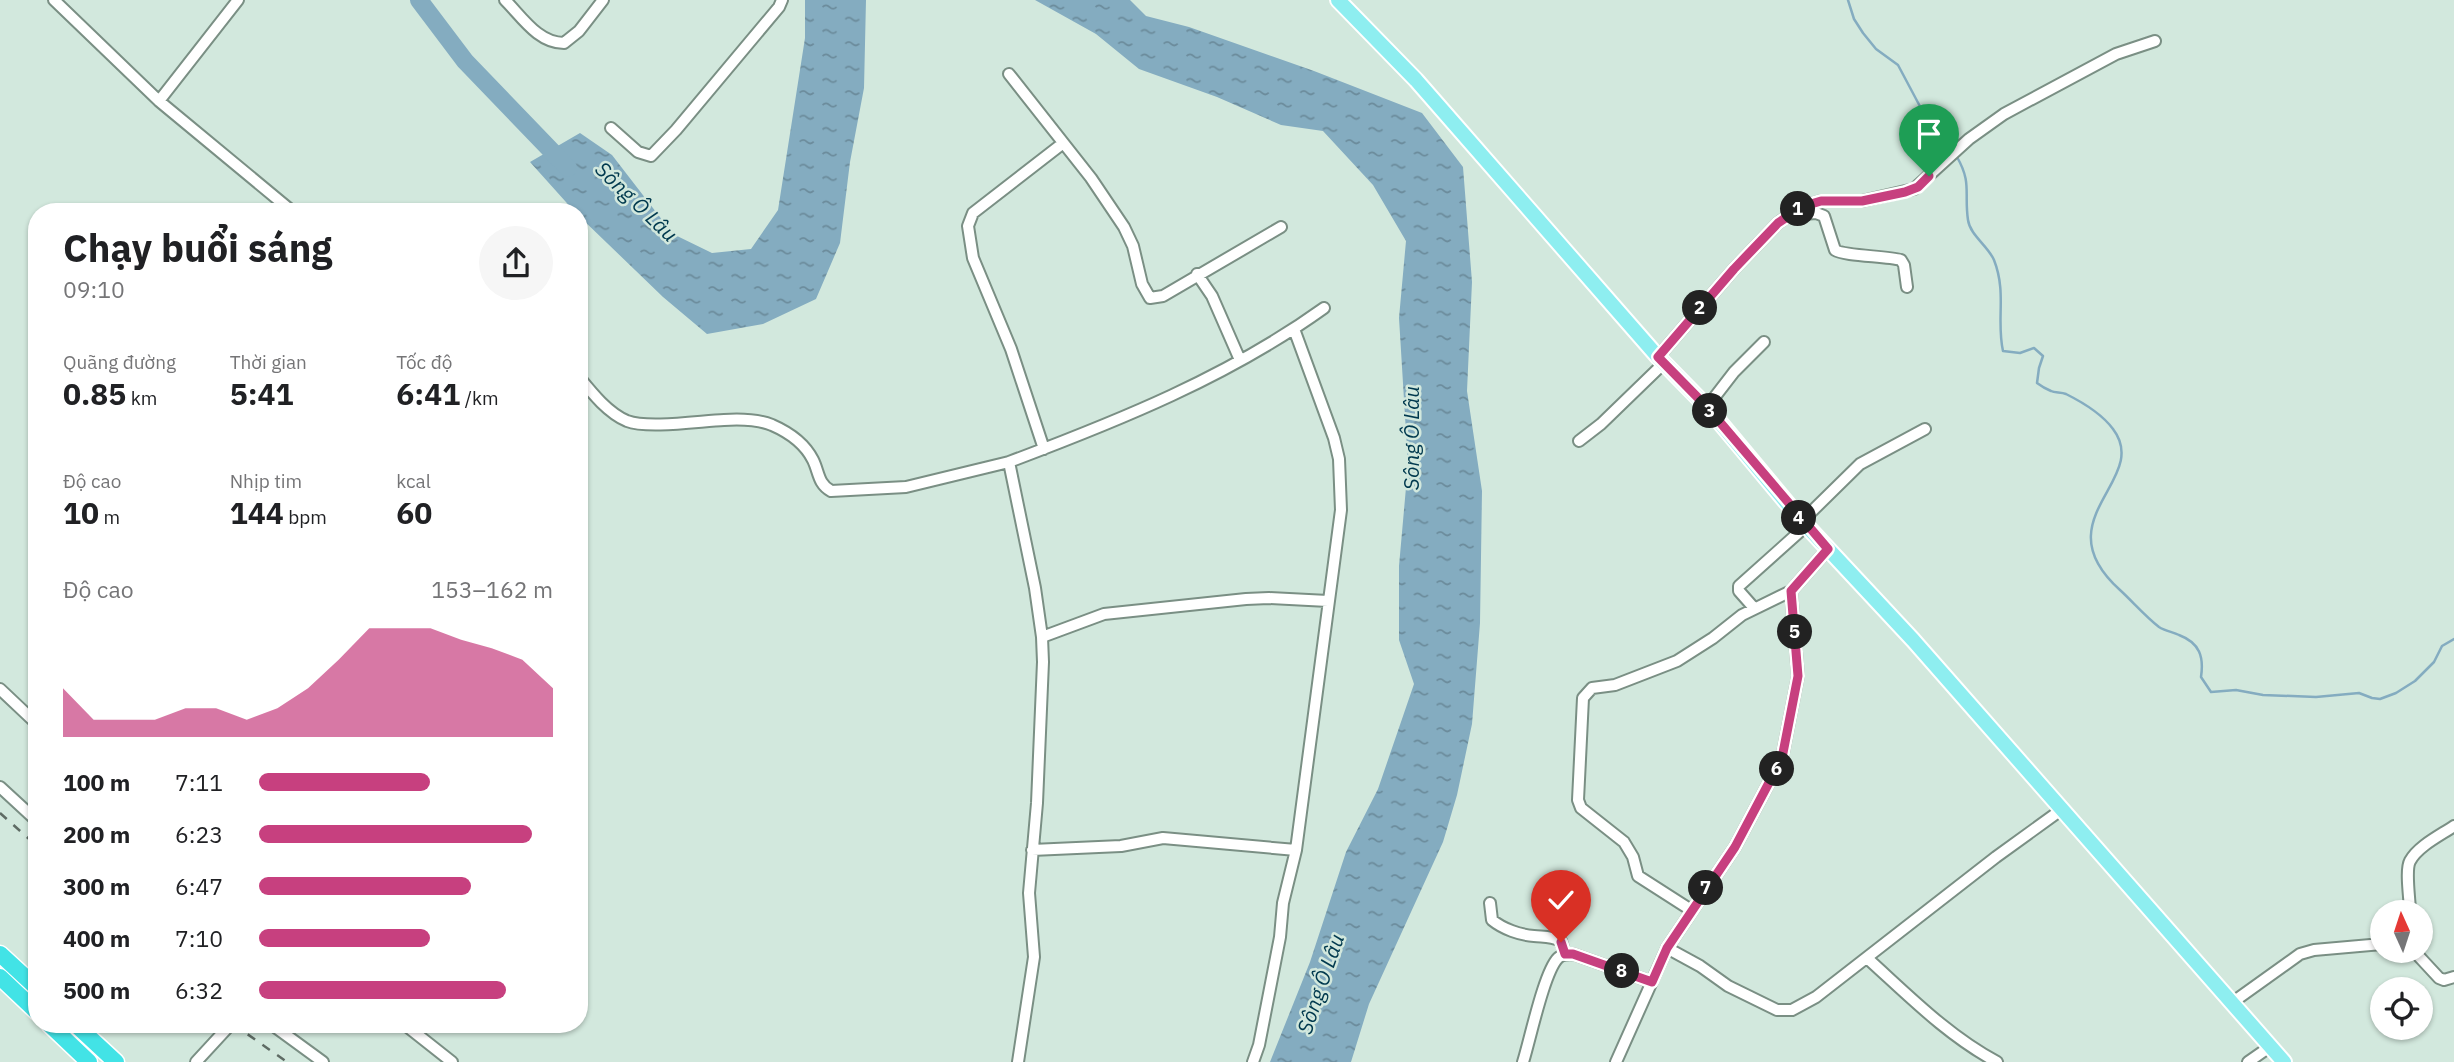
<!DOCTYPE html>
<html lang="vi">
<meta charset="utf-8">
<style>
body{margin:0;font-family:"IBM Plex Sans",sans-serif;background:#f6f6f6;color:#202124;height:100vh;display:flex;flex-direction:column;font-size:26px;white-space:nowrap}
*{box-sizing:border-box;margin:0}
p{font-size:23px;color:#757577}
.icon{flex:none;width:38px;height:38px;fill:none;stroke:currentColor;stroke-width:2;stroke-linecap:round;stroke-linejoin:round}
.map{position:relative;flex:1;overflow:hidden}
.sheet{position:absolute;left:28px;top:203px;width:560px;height:830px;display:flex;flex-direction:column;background:#fff;border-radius:28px;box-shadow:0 2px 5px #0004}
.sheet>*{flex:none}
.needle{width:46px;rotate:357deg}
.controls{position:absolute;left:2370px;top:900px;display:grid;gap:14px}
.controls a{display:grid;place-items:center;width:63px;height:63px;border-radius:50%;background:#fff;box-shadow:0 2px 5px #0004;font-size:35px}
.pin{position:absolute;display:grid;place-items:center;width:60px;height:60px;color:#fff;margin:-72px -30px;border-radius:50% 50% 50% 0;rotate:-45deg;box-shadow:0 0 7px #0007}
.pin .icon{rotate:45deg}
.km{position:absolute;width:35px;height:35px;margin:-18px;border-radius:50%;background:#222;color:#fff;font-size:19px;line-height:35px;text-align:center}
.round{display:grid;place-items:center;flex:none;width:74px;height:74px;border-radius:37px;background:#f6f6f6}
.summary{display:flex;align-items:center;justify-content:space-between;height:119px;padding:0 35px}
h1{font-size:38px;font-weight:700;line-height:52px}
.metrics{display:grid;grid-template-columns:repeat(3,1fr);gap:10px;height:119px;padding:7px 35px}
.metrics div{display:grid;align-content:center}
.metrics b{font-size:30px;font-weight:700}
.metrics small{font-size:19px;font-weight:400}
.metrics p{font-size:19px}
.chart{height:196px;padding:14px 35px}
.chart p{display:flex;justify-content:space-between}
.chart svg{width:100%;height:126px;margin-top:7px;fill:#c7407f;opacity:.7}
ul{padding:0 35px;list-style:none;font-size:23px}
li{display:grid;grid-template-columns:112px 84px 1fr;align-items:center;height:52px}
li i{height:18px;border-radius:9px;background:#c7407f}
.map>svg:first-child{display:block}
.water{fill:url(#water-ripples)}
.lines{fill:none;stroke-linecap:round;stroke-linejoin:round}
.stream{stroke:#84acc0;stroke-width:2.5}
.river{stroke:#84acc0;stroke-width:18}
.minor-casing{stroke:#7a8f84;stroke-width:14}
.major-casing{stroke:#fff;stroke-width:18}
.highway-casing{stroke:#fff;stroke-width:19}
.minor{stroke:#fff;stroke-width:10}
.major{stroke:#8eeef0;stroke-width:14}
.highway{stroke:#42e3e6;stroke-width:16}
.rail{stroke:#5e6b64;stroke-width:2.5;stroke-dasharray:9 9;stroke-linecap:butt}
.route-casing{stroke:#fff;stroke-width:14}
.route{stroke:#c7407f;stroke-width:9}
.labels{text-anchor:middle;stroke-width:5;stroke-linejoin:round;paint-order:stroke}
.water-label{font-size:21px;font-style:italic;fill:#00394e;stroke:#d2e8dd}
</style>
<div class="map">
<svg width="2454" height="1062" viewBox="0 0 2454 1062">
<defs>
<pattern id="water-ripples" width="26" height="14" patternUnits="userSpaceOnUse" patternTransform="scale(1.75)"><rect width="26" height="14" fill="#84acc0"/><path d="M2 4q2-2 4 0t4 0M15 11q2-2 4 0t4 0" fill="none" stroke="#6b8b9b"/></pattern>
</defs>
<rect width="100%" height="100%" fill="#d2e8dd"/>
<path class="water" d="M805,0H866L864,88L850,162L840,243L816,299L763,324L707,334L663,297L579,216V212L574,211L530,162L580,133L612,155L673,234L712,253L751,249L778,210L805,38Z
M1035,0H1130L1146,16L1189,27L1314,71L1422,113L1463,167L1472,282L1467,391L1482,491L1480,623L1472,724L1457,795L1443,842L1369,1004L1351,1062H1270L1310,962L1346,852L1378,789L1414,684L1399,640V566L1408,465L1399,318L1406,241L1373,185L1323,131L1281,125L1217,97L1139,69L1096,34Z"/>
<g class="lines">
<path class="stream" d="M1848,0L1854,19L1863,33L1876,49L1898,65L1932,129L1951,148
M1957,157C1972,183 1964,193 1968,220C1970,235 1988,246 1994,260C2007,293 1996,320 2003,351L2020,353L2034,348L2043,356L2039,368L2037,383C2041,386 2046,389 2051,391C2055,393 2061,392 2066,394C2082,402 2102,414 2113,429C2152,480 2041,519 2120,590C2133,602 2145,616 2159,627C2165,631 2173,632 2179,635C2200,643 2204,657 2201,677L2211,692L2236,690L2263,695L2316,697L2359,693L2372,698L2380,699L2396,693L2415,681L2434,662L2442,646L2454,639"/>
<path class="river" d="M419,0L465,61L568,168"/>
<g class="minor-casing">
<path id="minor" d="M54,0L159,101L293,212
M505,0C522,17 538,43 564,43L579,31L603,0
M1009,74L1091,178L1124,227L1133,246L1142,284L1150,298L1163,296L1281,227
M159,101L238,0
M611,128L638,152L651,156L676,130L779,7L782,0
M1791,215L1816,213L1824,216L1835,250C1844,256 1886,256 1901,260L1904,265L1907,287
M1197,274L1212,296L1240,360
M1658,357L1734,269L1778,223L1801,207L1821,201H1862L1914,189L1969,139L2004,114L2116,54L2155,41
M579,377C592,393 608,413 627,421C648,429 700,421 724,420C740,419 757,419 772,425C788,432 805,444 813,460C819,472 818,484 831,491L906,487L1009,462L1035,588L1042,637L1043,662L1037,803L1029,893L1034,957L1018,1062
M1707,407L1734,372L1764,342
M1579,441L1601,424L1664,363
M1044,449L1011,349L973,258L968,226L973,213L1062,144
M1009,462C1118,421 1228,377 1324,308
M1802,521L1860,464L1925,429
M1754,608L1739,591V586L1806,526
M1042,637L1104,614L1246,599L1269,598L1328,601
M0,689L37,724
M0,787L37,821
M1032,850L1121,846L1163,838L1296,850
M1490,903L1492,920C1503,929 1520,935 1534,936C1545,937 1551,936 1561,941L1565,954
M1691,910L1638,876L1633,857L1624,842L1581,808L1578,800L1583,698L1592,688L1615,685L1677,661L1713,638L1742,615L1791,591
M2410,912C2410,900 2405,870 2410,861C2418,846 2441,835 2454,826
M1667,948L1700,966L1728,986L1777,1010H1792L1816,997L1996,857L2061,810
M2413,950L2439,978L2444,980L2454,977
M1867,958C1908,995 1948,1036 1997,1062
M2233,1002L2300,954L2314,950L2382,944
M271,1024L323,1062
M404,1024L452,1062
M196,1062L231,1024
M1253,1062L1259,1045L1280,937L1283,903L1296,850L1341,510L1339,459L1334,438L1294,329
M1523,1062C1530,1040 1544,972 1558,958C1562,954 1567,954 1573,954L1652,982
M1616,1062L1667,948L1735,847L1782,758L1798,676L1791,591L1828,549
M2248,1062L2271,1046"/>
</g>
<g class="major-casing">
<path id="major" d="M1338,0L1416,80L1658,357L1707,407L1802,521L1913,640L2284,1062"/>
</g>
<g class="highway-casing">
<path id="highway" d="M0,954L37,988
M0,977L37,1012
M49,1024L89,1062
M75,1024L116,1062"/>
</g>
<use href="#minor" class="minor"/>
<use href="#major" class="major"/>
<use href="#highway" class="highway"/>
<path class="rail" d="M0,813L37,846
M233,1024L287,1062"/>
</g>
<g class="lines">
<g class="route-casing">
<path id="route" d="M1561,942L1565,954H1573L1652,982L1667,948L1735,847L1782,758L1798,676L1791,591L1828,549L1707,407L1658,357L1734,269L1778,223L1790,215L1801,207L1821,201H1862L1905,192L1918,187L1929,176"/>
</g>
<use href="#route" class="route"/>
</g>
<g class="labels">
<g class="water-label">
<text transform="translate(636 202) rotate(44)" y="7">Sông Ô Lâu</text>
<text transform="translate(1412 438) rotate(-90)" y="7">Sông Ô Lâu</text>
<text transform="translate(1321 984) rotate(-71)" y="7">Sông Ô Lâu</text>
</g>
</g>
</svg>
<div class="controls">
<a><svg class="needle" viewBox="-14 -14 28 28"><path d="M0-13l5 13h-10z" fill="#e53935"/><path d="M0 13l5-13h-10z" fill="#757577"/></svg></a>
<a><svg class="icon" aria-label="locate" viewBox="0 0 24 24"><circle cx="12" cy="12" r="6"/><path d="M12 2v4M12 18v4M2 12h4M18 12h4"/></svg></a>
</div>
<div class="pin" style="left:1929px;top:176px;background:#1e9e55"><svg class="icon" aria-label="arrive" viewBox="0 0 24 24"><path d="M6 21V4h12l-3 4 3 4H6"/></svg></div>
<div class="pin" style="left:1561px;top:942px;background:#d93025"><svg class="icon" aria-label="check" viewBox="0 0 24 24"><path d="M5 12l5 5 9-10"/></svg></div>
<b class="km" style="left:1798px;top:209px">1</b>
<b class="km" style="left:1700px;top:308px">2</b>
<b class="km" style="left:1710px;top:411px">3</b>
<b class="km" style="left:1799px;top:518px">4</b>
<b class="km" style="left:1795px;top:632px">5</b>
<b class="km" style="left:1777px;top:769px">6</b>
<b class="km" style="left:1706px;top:888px">7</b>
<b class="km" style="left:1622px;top:971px">8</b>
<section class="sheet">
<div class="summary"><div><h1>Chạy buổi sáng</h1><p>09:10</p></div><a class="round"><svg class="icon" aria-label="share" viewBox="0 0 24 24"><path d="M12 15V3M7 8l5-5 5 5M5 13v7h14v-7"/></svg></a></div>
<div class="metrics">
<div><p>Quãng đường</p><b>0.85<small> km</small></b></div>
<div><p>Thời gian</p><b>5:41</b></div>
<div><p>Tốc độ</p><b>6:41<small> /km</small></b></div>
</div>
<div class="metrics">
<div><p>Độ cao</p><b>10<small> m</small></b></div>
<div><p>Nhịp tim</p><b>144<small> bpm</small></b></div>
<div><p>kcal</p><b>60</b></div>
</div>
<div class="chart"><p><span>Độ cao</span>153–162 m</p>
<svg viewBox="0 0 160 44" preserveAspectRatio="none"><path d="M0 44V27L10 38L20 38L30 38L40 34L50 34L60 38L70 34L80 27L90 17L100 6L110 6L120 6L130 10L140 13L150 17L160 27V44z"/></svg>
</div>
<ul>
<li><b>100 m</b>7:11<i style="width:58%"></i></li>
<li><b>200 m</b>6:23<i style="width:93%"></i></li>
<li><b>300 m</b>6:47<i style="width:72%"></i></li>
<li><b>400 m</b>7:10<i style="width:58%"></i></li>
<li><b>500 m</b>6:32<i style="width:84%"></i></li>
</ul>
</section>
</div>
